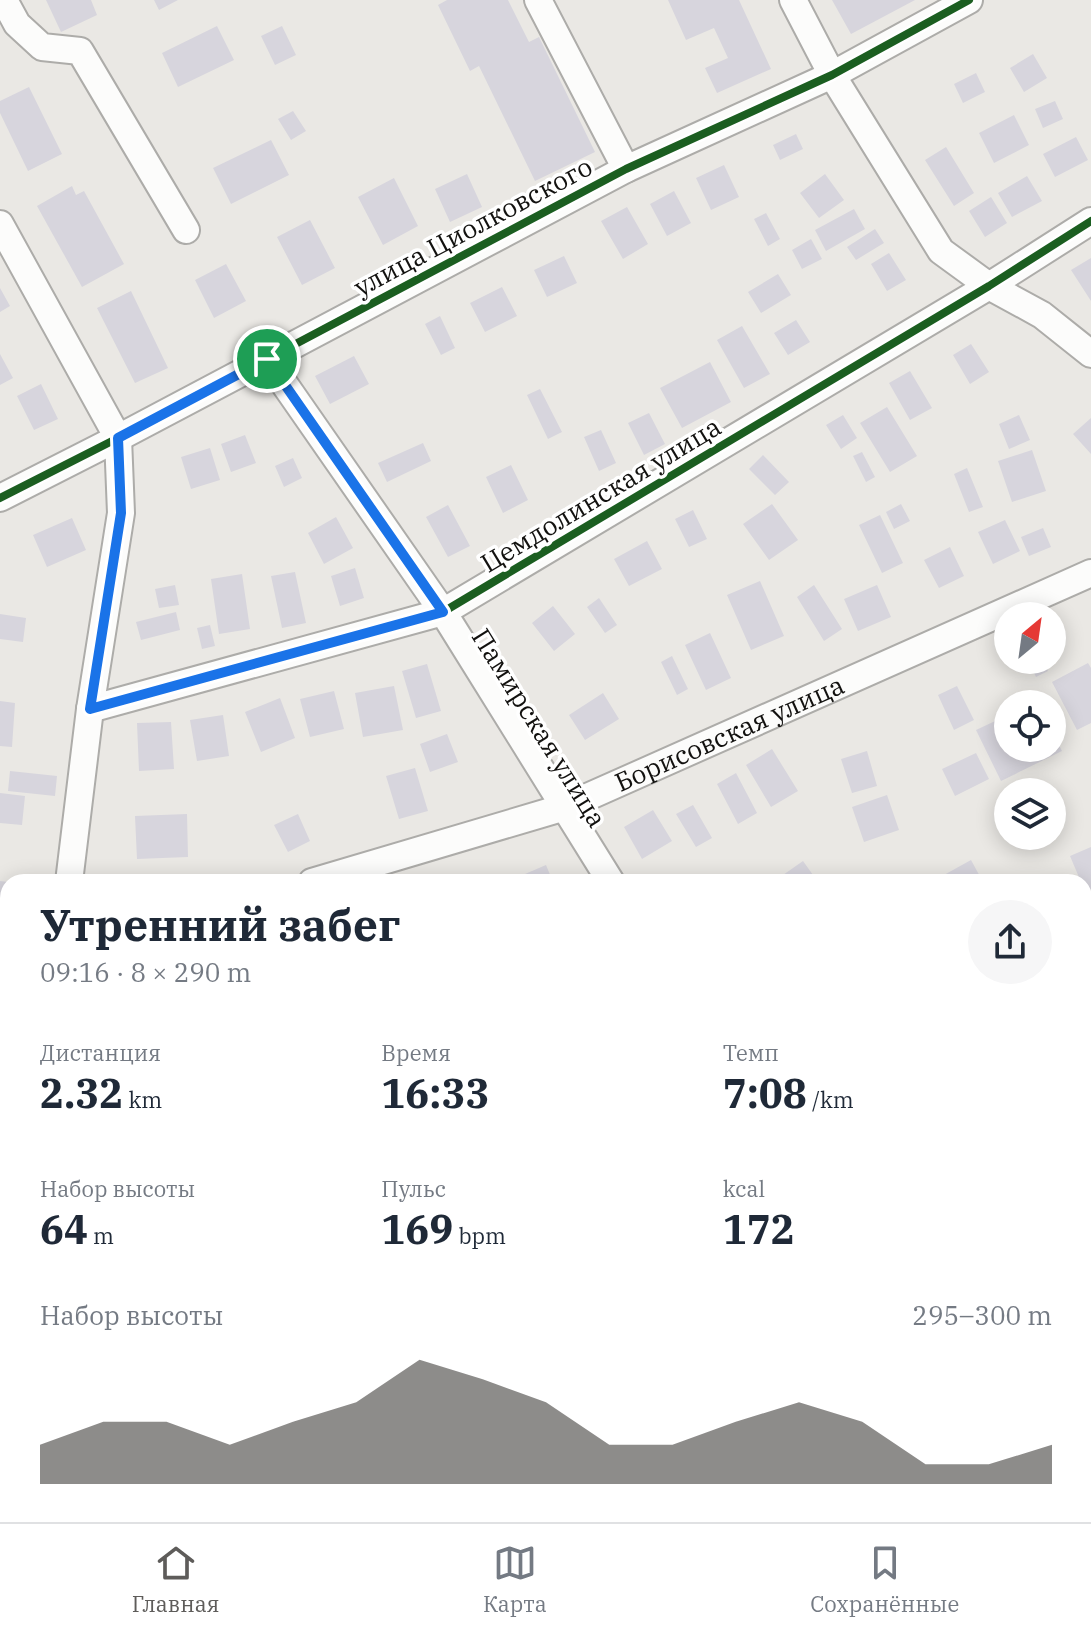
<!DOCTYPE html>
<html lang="ru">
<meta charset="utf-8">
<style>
body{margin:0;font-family:"IBM Plex Serif",serif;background:#f6f6f7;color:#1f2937;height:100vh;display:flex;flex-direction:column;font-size:30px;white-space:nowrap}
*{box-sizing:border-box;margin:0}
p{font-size:26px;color:#747a83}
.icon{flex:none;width:44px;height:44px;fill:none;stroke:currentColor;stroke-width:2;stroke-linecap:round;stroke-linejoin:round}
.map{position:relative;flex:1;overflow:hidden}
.details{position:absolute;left:0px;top:874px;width:1092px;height:648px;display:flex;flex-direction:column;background:#fff;border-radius:24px 24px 0 0;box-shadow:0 4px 20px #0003}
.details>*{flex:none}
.needle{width:52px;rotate:29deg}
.buttons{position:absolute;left:994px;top:602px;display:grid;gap:16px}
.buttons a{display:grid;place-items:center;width:72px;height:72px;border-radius:50%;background:#fff;box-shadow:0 4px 20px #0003;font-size:40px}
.pin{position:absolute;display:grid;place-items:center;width:68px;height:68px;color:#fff;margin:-34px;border:4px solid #fff;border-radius:50%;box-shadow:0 2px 8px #0007}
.round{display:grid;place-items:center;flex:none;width:84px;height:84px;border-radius:42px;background:#f6f6f7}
.headline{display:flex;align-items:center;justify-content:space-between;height:136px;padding:0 40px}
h1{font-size:44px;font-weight:700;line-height:60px}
.stats{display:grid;grid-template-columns:repeat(3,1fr);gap:12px;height:136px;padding:8px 40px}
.stats div{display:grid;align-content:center}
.stats b{font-size:40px;font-weight:700}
.stats small{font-size:22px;font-weight:400}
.stats p{font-size:22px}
.chart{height:224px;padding:16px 40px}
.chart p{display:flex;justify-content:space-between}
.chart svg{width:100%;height:144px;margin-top:8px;fill:#5e5c5a;opacity:.7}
.tab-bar{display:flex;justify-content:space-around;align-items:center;height:112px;border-top:2px solid #e0e1e3;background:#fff;font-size:22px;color:#747a83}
.tab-bar a{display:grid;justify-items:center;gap:4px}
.tab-bar .current{color:#5e5c5a}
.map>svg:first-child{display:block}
.building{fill:#d7d5dd}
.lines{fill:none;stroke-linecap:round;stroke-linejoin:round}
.service-casing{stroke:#adaca9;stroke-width:18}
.minor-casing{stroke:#adaca9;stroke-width:30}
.service{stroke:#fcfcfb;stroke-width:14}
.minor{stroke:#fcfcfb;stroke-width:26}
.cycleway-casing{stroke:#fff;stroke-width:13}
.cycleway{stroke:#1b5e20;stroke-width:8}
.route-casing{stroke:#fff;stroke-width:16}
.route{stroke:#1a73e8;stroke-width:10}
.labels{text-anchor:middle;stroke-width:7;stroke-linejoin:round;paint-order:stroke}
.street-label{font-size:26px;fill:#12110f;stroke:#fff}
</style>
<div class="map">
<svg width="1091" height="1522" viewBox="0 0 1091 1522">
<rect width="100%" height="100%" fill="#eae8e4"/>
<path class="building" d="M46,0H91L97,15L61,32Z
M154,0H178L159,10Z
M447,0H508L529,42L539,37L595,152L535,181L479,66L470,71L438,5Z
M668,0H739L771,69L717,93L705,68L728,58L714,28L686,40Z
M832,0H915L851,34Z
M217,26L234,60L178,87L162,53Z
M282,26L296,55L275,65L261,36Z
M1033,54L1047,78L1024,92L1010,68Z
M976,73L985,92L963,103L954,84Z
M29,87L62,154L28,171L0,113V101Z
M1055,101L1063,119L1043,128L1035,109Z
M293,111L306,131L291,140L278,119Z
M1014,115L1029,145L994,163L979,133Z
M796,134L803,149L780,160L773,145Z
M1076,137L1088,160L1055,177L1043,154Z
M271,140L289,175L231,204L213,168Z
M946,147L974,193L954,206L925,160Z
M724,165L739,197L711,210L696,178Z
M467,174L482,207L450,222L435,189Z
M825,174L844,200L819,218L800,193Z
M1027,176L1042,201L1012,217L998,193Z
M394,178L418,226L383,245L358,197Z
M72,186L76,195L84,191L124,264L82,287L37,206Z
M674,191L691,223L667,236L650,204Z
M991,197L1007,223L985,237L969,211Z
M627,207L648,244L623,259L601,221Z
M854,209L865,229L826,251L815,230Z
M766,213L780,239L768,246L754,219Z
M310,220L335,268L302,285L277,237Z
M875,229L884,243L856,260L847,247Z
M811,239L822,259L802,269L792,250Z
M889,253L906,280L887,291L871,264Z
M564,256L577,283L547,297L534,270Z
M1091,258V301L1071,270Z
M226,264L246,301L214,318L195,280Z
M778,274L791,295L761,313L748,292Z
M502,287L517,316L485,332L470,303Z
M0,288L10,306L0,312Z
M131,291L168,368L135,383L97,308Z
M440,316L455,348L441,355L425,324Z
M796,320L810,342L788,355L774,333Z
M742,326L770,374L744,388L717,340Z
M971,344L989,372L970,384L953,355Z
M0,354L13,378L0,385Z
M354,356L369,384L330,404L315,376Z
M710,362L731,402L682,428L660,388Z
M910,371L932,408L910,420L889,383Z
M41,384L58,419L34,430L17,396Z
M540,389L562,432L548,439L527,395Z
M887,407L917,456L890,472L860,423Z
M649,413L665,444L644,455L628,423Z
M843,415L857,438L841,449L826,425Z
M1019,415L1030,440L1009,449L999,424Z
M1091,418V454L1073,434Z
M601,430L616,463L599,471L584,437Z
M245,435L256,463L231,472L221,444Z
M423,443L431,461L387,482L378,463Z
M210,448L220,480L191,489L181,457Z
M1032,450L1046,491L1012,502L998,461Z
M862,452L875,477L866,482L853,456Z
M763,455L789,482L775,495L749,469Z
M293,458L302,478L284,487L275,466Z
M511,465L528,500L503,513L486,477Z
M967,468L983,507L969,512L954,474Z
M772,504L798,540L769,560L743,524Z
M901,504L910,521L894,529L886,512Z
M448,505L470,546L448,557L426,517Z
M693,510L707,539L689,547L675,519Z
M880,515L903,563L882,573L859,525Z
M336,517L353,548L324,564L308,533Z
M72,518L86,550L47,567L33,535Z
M1005,520L1020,551L993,564L978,532Z
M1043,528L1051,547L1029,556L1021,537Z
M647,541L662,569L629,586L614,559Z
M950,547L964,576L939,588L924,560Z
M355,568L364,598L340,606L331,576Z
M295,572L306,623L282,628L271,576Z
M242,574L250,629L219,634L211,579Z
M760,581L784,636L751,650L727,595Z
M175,585L179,605L159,608L155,589Z
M814,585L842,629L824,641L797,597Z
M877,585L891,617L858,631L844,599Z
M599,598L617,625L605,633L587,607Z
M553,606L575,634L554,651L532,623Z
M176,612L180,630L141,640L136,622Z
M0,614L26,618L23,642L0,639Z
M210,625L215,646L202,649L197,628Z
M710,633L731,678L706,690L685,645Z
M672,656L688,689L677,695L661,662Z
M1028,660H1043L1048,671L1036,677Z
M1088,663L1091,668V723L1077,730L1052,682Z
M427,664L441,711L416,718L402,671Z
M394,686L403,730L363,737L355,693Z
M957,686L974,720L954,730L938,695Z
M334,691L344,729L310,737L300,699Z
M603,693L619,719L585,740L569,715Z
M280,698L295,738L261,752L245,712Z
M0,701L15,703L12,747L0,746Z
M223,715L229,756L197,761L190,720Z
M1008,715V748H1052V731L1062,751L1001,781L976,730Z
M171,722L174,769L139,771L137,723Z
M447,734L458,762L430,772L420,744Z
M772,749L798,791L771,807L746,765Z
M867,751L877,786L852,793L841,759Z
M976,753L989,779L955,796L942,769Z
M415,768L428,811L399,819L386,776Z
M10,771L57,776L55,796L8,791Z
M736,773L757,813L738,824L717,784Z
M0,793L25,796L22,825L0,823Z
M887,795L899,830L864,842L852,807Z
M693,805L712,838L696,847L676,814Z
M653,810L672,841L642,859L624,827Z
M187,814L188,857L137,859L135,816Z
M298,814L310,841L288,852L274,825Z
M1091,847V889L1086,892L1084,882H1081L1070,856Z
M971,860L983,882H937L935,880Z
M803,861L818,882H773Z
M546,865L553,882H520L518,877Z
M0,881L8,882V933L0,932Z
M1090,1204L1091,1240L1084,1243V1207Z
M435,1514H469L474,1522H439Z
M483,1514H535L539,1522H487Z
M550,1514H576L560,1522H554Z"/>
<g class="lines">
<g class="service-casing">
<path id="service" d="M1084,1255L1091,1251"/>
</g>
<g class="minor-casing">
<g id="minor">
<path d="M4,0L17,24L42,47L80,51L186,230"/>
<path d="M538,0L626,169"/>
<path d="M793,0L832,75L941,251L989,286L1042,315L1091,354"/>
<path d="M0,224L118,438L121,513L90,709L69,882"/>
<path d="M267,359L443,612L611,882"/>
<path d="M0,498L118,438L626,169L832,75L969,0"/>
<path d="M90,709L443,612L989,286L1091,221"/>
<path id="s1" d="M312,882L565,807L1091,573"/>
<path d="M1084,933L1091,930"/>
<path d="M0,974L8,972"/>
<path d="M0,1307L8,1206"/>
<path d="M1084,1373L1091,1375"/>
<path d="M783,1514L787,1522"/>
<path d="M605,1522L621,1514"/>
<path d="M728,1522L743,1514"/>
</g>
</g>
<use href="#service" class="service"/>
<use href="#minor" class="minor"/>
<g class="cycleway-casing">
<path id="cycleway" d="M0,498L118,438L626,169L832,75L969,0
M90,709L443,612L989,286L1091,221"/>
</g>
<use href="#cycleway" class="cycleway"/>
</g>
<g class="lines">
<g class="route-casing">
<path id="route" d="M267,359L443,612L90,709L121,513L118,438Z"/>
</g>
<use href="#route" class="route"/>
</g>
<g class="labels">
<g class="street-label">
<text transform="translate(473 227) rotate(-28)" y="9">улица Циолковского</text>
<text transform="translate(601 495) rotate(-31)" y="9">Цемдолинская улица</text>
<text transform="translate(539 728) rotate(58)" y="9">Памирская улица</text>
<text dy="9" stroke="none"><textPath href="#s1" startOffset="444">Борисовская улица</textPath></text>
</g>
</g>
</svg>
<div class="buttons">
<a><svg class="needle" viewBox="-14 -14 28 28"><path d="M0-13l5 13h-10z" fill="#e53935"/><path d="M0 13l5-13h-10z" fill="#747a83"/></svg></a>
<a><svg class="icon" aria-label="locate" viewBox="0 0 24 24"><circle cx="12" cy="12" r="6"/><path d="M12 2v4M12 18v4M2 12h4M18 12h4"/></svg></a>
<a><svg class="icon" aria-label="layers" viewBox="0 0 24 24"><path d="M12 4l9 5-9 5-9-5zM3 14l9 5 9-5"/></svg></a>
</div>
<div class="pin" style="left:267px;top:359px;background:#1e9e55"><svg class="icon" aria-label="arrive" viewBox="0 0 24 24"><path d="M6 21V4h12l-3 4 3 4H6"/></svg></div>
<section class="details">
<div class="headline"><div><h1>Утренний забег</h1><p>09:16 · 8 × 290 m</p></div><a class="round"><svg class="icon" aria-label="share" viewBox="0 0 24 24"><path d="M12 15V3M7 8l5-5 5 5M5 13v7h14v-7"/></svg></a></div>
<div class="stats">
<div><p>Дистанция</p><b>2.32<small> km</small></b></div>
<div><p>Время</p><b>16:33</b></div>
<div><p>Темп</p><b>7:08<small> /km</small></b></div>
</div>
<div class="stats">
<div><p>Набор высоты</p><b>64<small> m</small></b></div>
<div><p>Пульс</p><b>169<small> bpm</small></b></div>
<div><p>kcal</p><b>172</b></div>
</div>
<div class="chart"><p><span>Набор высоты</span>295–300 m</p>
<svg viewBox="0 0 160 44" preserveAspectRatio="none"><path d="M0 44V32L10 25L20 25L30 32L40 25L50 19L60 6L70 12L80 19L90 32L100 32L110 25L120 19L130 25L140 38L150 38L160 32V44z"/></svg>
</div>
</section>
</div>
<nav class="tab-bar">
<a class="current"><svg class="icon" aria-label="home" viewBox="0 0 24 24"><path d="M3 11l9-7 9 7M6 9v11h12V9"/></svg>Главная</a>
<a><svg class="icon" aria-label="map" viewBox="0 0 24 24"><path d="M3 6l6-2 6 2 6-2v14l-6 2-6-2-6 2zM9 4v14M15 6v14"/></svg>Карта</a>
<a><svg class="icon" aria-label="saved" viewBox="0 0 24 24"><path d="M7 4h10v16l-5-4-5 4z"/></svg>Сохранённые</a>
</nav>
